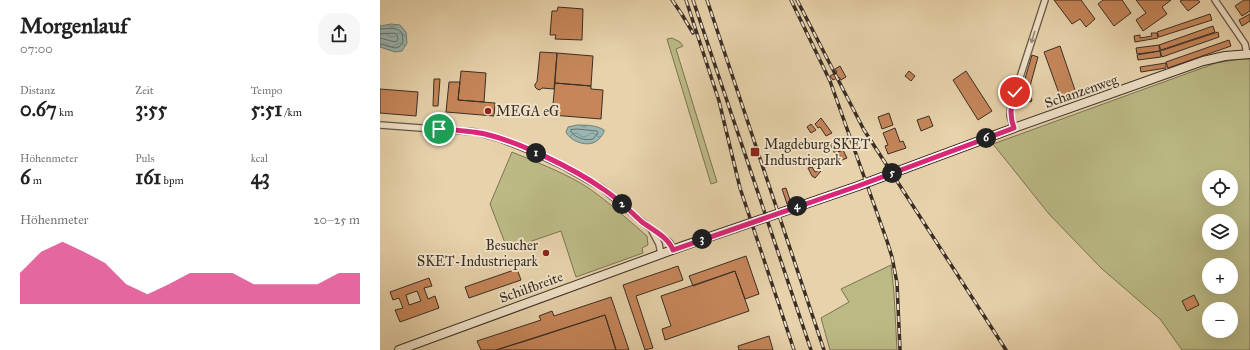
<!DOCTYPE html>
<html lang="de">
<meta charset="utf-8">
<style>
body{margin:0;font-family:"IM FELL Great Primer",serif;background:#f6f6f6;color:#222;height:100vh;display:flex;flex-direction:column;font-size:15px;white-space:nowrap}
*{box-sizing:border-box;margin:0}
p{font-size:13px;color:#767676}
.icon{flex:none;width:22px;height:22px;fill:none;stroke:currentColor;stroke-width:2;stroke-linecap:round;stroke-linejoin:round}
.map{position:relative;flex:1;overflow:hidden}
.details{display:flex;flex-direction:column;background:#fff;width:380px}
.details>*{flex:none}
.buttons{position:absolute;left:822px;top:170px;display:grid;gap:8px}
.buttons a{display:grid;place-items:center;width:36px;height:36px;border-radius:50%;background:#fff;box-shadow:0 4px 16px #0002;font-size:20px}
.pin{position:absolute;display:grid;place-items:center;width:34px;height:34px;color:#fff;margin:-17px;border:2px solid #fff;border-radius:50%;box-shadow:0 1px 4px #0007}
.km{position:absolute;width:20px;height:20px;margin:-10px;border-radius:50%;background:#222;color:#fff;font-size:11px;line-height:20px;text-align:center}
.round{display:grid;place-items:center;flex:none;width:42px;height:42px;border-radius:16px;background:#f6f6f6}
.overview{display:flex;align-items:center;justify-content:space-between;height:68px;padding:0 20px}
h1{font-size:22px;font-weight:800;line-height:30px}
.figures{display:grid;grid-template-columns:repeat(3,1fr);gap:6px;height:68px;padding:4px 20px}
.figures div{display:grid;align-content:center}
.figures b{font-size:20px;font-weight:800}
.figures small{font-size:11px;font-weight:400}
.figures p{font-size:11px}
.chart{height:112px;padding:8px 20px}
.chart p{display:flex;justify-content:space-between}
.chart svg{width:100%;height:72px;margin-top:4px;fill:#db2777;opacity:.7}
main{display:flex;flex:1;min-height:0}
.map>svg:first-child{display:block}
.green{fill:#bbba85;stroke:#7b7455;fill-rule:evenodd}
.water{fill:url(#water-waves);stroke:#73807a}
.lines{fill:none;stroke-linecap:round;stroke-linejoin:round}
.shore{stroke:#6a726c;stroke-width:1}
.building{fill:#c6865a;stroke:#3b2e25;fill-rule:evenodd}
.minor-casing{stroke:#665746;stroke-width:8}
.secondary-casing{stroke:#3b2e25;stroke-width:10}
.minor{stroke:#efe2c8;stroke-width:5.5}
.secondary{stroke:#efe2c8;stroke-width:8}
.rail-casing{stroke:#3b2e25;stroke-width:3.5}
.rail{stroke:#efe2c8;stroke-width:2;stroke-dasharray:6;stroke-linecap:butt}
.oneway{stroke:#958876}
.route-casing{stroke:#fff;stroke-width:8}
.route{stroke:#db2777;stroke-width:5}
.poi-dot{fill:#8f2418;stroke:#efe2c8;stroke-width:1.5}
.labels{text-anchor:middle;stroke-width:4;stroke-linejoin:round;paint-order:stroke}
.street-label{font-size:14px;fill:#3b2e25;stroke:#efe2c8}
.poi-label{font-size:14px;fill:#3b2e25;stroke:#efe2c8;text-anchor:start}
</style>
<main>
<section class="details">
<div class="overview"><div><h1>Morgenlauf</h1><p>07:00</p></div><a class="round"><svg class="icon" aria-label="share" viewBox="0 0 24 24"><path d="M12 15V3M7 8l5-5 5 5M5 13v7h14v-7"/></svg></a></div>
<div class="figures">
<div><p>Distanz</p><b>0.67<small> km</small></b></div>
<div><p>Zeit</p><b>3:55</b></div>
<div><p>Tempo</p><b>5:51<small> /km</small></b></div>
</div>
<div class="figures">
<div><p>Höhenmeter</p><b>6<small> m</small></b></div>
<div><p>Puls</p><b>161<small> bpm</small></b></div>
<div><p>kcal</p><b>43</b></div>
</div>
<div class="chart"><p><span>Höhenmeter</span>20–25 m</p>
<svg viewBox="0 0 160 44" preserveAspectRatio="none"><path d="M0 44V25L10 12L20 6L30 12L40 19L50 32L60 38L70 32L80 25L90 25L100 25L110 32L120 32L130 32L140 32L150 25L160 25V44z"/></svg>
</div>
</section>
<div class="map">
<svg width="870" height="350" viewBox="0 0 870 350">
<defs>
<pattern id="water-waves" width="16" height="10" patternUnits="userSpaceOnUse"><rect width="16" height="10" fill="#99b6b2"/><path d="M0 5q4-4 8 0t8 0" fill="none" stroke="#7e9491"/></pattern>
</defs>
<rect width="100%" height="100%" fill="#e7d2ab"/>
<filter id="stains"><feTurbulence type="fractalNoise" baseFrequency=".005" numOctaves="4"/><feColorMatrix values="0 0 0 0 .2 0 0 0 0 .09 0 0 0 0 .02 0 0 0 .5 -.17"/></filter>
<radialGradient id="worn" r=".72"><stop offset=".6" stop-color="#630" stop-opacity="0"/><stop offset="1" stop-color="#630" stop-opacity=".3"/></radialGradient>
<path class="green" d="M292,38L300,42L303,46L296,49L337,182L331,184L287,39Z
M860,59H870V350H802L780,319L721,268L669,214L613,144L836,63ZM829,177H851V199H829ZM829,221H851V243H829ZM829,265H851V287H829ZM829,309H851V331H829Z
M132,152C158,163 186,173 210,189C230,203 248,220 267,236L268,245L262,248L263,253L196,277L181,231L140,245L127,248L110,204Z
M511,265L514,293L517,350H450L441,318L469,302L461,289Z"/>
<path class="water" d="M11,24L20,25L26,32L27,43L22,51L15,52L0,47V26Z
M197,125C206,125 216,125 224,130V132C222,136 219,140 215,142C206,147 190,141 186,132L188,127Z"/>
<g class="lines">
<path class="shore" d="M0,29C9,29 16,26 22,33L23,42L19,47L15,48L0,44
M0,34L15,33L17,35L18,40L15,42L0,38
M197,129L217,131L218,133L213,139C204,141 197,138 191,132V130Z"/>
</g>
<path class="building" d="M674,0H701L715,19L706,27L700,19L692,24Z
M723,0H742L751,13L734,26L718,4Z
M756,0H791L782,7L787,14L763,31L756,20L766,13Z
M803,0H818L820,2L808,11L800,1Z
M864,0H870V11L862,16L855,6Z
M178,7L203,9L202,40L175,39L176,35H170L172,11H177Z
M830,14L832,20L779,37L777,32Z
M870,14V21L862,26L859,20Z
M833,26L835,32L781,50L779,45Z
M838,32L839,37L782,57L780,51Z
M771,33H777L778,38L755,42L754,36L760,35V38L772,36Z
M849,40L851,46L788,68L786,62Z
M779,45L780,51L757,54L756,48Z
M680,46L696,93L681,99L664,52Z
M780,51L781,57L758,60L757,55Z
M160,52L177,53L174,89L162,88L160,90L157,89L155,87V84L157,82Z
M177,53L213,56L211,86L175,83Z
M652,55L658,57L647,97L652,99L651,102L639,99Z
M786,63V68L761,72L760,67Z
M460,66L466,77L461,80L459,77L453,80L450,76L457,72L455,69Z
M81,71L106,73L104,102L78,100Z
M529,71L535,76L531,81L525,76Z
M586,71L612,111L598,120L573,80Z
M54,79H60L58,106H53Z
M69,82H80L78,100L115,103L114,116L66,112Z
M175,83L211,86V89L223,90L221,119L172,115Z
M0,89L38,92L36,116L0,113Z
M509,113L513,125L502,129L498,117Z
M549,116L553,126L541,131L537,120Z
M441,118L452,133L446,136L440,127L438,128L435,124Z
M431,124L436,130L431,133L427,127Z
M515,128L520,142L523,141L526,148L508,154L505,146L508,145L503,133Z
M454,141L459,152L455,154L450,144Z
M463,150L467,158L462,160L458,152Z
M432,167L435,172L439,170L441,171L435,178L432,176L428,168Z
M406,188L411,203L407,204L402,189Z
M366,256L379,294L365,299L355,271L313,286L309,276Z
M298,266L303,280L256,296L273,348L265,350L243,285Z
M137,269L141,280L89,298L85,287Z
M355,271L369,311L285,340L282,329L291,326L281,296Z
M49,278L52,286L44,288L48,299L55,296L59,308L20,322L15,310L23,308L19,298L13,300L10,292ZM37,291L41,301L29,305L26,295Z
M814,295L819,305L807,311L802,301Z
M231,297L249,350H236L225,315L116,350H101L97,341L161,320L159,316L172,311L174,316Z
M225,315L236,350H116L152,339Z
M389,336L393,350H359L358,346Z"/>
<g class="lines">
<g class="minor-casing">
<path id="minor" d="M835,0L865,44L867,54
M0,125L96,132L121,139L151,151L185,167L222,188L271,229L288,241L290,243L293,250
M634,128L630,116L631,105L665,0
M271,229L279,244L281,254"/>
</g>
<g class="secondary-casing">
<path id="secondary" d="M19,350L303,246L478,186L634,128L823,61L845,56L870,54"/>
</g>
<use href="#minor" class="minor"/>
<use href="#secondary" class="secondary"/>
<g class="rail-casing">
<path id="rail" d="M292,0L301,13L313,33
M306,0L339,101L360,188L414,350
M313,0L431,350
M327,0L444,350
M411,0L450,81L507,241L512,257L517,283L520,350
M417,0L484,130L626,350"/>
</g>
<use href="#rail" class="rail"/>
</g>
<defs><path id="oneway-shaft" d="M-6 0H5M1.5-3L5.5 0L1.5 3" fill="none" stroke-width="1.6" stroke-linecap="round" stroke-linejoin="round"/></defs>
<use class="oneway" href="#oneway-shaft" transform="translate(653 37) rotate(108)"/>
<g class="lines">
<g class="route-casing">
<path id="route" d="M59,129C74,130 90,131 105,134C139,142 193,168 223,189C237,198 249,210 262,222C273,230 288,237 293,250L478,186L634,128C629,115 631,105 635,92"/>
</g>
<use href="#route" class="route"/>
</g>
<g class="poi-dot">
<circle cx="108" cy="111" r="4"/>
<rect x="370" y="147" width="10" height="10" rx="2"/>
<circle cx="166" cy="253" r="4"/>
</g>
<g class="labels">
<g class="street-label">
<text transform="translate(701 91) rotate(-19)" y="5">Schanzenweg</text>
<text transform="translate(151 287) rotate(-20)" y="5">Schilfbreite</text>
</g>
<g class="poi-label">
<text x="116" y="116">MEGA eG</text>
<text x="384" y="149">Magdeburg SKET<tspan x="384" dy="16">Industriepark</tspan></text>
<text x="158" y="250" text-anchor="end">Besucher<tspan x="158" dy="16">SKET-Industriepark</tspan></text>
</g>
</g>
<rect width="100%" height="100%" filter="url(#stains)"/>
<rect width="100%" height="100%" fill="url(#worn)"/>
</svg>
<div class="buttons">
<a><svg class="icon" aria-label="locate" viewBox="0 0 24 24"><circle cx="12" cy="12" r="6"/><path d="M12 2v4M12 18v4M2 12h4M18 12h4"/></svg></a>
<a><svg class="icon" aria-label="layers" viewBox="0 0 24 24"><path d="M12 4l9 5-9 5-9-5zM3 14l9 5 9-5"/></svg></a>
<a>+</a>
<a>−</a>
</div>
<div class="pin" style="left:59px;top:129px;background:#1e9e55"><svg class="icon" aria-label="arrive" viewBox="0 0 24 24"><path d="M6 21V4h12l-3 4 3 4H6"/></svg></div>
<div class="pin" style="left:635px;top:92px;background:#d93025"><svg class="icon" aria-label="check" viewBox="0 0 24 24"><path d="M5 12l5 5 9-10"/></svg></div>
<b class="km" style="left:156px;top:153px">1</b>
<b class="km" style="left:242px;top:204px">2</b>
<b class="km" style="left:322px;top:239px">3</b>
<b class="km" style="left:417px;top:206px">4</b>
<b class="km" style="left:512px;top:173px">5</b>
<b class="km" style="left:606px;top:138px">6</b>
</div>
</main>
